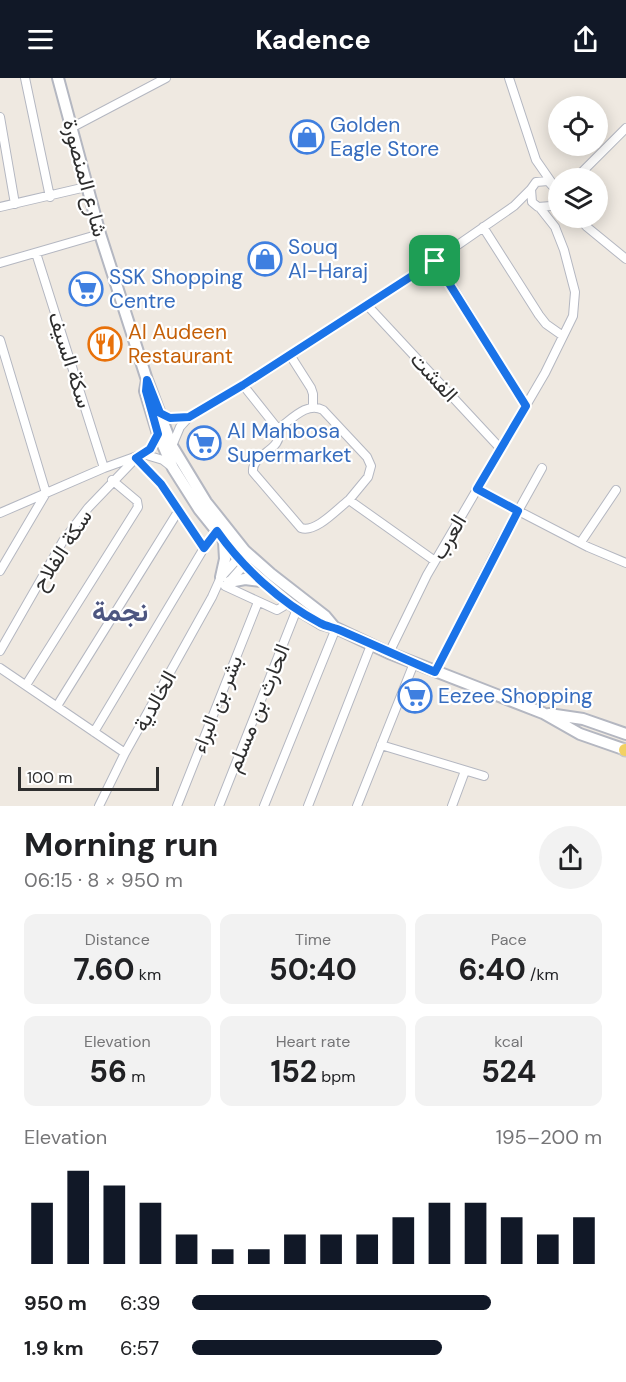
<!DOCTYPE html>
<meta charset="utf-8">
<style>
body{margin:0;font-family:"DM Sans",Vazirmatn,sans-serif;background:#f2f2f2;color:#202124;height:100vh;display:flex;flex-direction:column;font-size:22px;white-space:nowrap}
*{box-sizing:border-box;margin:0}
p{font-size:20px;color:#757577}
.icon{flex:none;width:33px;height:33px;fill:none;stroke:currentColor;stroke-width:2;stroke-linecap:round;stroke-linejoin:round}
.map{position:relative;height:728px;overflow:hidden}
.panel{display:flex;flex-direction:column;background:#fff;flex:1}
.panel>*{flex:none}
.tools{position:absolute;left:548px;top:18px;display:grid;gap:12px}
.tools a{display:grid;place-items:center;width:60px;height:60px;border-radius:50%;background:#fff;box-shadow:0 3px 15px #0003;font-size:30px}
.scale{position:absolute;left:18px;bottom:15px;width:141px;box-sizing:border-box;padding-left:6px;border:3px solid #2e2e2e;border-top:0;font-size:16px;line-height:21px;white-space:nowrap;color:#2e2e2e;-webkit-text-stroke:4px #fff;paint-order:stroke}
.pin{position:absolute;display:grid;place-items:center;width:51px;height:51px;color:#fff;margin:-26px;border-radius:12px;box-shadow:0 3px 9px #0006}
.round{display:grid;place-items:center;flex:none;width:63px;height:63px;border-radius:32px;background:#f2f2f2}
.summary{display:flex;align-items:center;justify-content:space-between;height:102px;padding:0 24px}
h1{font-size:33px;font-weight:700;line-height:45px}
.stats{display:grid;grid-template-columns:repeat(3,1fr);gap:9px;height:102px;padding:6px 24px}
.stats div{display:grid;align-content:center;border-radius:12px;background:#f2f2f2;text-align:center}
.stats b{font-size:30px;font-weight:700}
.stats small{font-size:16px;font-weight:400}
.stats p{font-size:16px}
.chart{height:168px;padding:12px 24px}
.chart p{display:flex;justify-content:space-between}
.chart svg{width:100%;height:108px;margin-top:6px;stroke:#111827;stroke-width:6}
ul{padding:0 24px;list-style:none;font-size:20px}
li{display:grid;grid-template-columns:96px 72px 1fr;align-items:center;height:45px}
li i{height:15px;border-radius:8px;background:#111827}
header{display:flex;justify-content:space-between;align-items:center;height:78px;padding:0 24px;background:#111827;color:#fff;font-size:27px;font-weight:700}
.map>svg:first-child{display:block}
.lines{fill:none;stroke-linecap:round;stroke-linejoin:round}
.minor-casing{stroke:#b4b7c1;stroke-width:10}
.secondary-casing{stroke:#b4b7c1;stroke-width:14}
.primary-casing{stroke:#c9c9c9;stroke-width:15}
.minor{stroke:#fff;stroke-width:8}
.secondary{stroke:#fff;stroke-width:10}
.primary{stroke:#f2d163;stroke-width:12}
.route-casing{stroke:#fff;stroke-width:12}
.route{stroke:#1a73e8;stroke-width:8}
.labels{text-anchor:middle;stroke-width:4.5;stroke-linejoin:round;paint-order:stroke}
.shop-label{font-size:21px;fill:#366cbe;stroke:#fff;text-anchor:start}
.street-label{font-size:21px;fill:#2e2e2e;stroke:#fff}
.food-label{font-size:21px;fill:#c56008;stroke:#fff;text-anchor:start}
.district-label{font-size:27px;font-weight:bold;fill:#4d5680;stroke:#fff}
</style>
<header><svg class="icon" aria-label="menu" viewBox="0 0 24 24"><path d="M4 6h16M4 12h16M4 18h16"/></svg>Kadence<svg class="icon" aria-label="share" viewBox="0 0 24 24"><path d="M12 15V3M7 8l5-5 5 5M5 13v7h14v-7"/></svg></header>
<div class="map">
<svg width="626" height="728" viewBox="0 0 626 728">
<rect width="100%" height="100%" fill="#efe9e1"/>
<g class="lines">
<g class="minor-casing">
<path id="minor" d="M25,0L50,119
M509,0L536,82L552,105
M0,39L15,126
M71,50L166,0
M576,100L626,50
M557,121L556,112L548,103L536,104L531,111L532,124L538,129L551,128L558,119
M0,129L86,109
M579,140L587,149L626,181
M483,149L539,237L546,246L563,258
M36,175L104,390
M436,182L526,328
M0,185L100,156
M367,227L500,370
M0,262L46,415L0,493
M290,277L311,310L313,316V328
M243,307L278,351C285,373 251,375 253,394L301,450C316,455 337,431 349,422L435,483
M160,335L173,340L189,339
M278,351C291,342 307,323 323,332L367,379L371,388L368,399L349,422
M172,368L180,349L189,339L243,307L436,182L514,128L531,111
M143,376L163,382L172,389
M476,411L588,469L626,485
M0,435L104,390L143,376L150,371L158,356
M581,464L616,412
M229,504L251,479
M225,508L277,532L289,525
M0,573L63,463L88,430L136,380L161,406L204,470
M389,575L427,497L545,295L573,238L575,214L564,172L555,149L540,130
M0,590L125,675
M435,594L498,469L542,390
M26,607L138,429L137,423L112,402
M57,628L179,432
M94,654L204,470L217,453
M381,667L484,698
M99,728L125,675L212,519L221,499L241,477
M177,728L258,524
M219,728L297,531
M264,728L336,550
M308,728L371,567
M357,728L414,585
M452,728L465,693"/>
</g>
<g class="secondary-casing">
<path id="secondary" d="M58,0L100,156L147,302L172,368L206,424L245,473L271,496L325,538L335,550
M147,302L145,313L158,356L173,390L199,431L244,487L297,531L322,546L336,550L389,575L543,635L580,656L626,672
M221,499L225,481L224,463
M229,504L245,501L261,503
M549,636L583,641L626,656"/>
</g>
<g class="primary-casing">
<path id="primary" d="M625,672H626"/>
</g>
<use href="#minor" class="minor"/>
<use href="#secondary" class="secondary"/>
<use href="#primary" class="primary"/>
</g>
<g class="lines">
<g class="route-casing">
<path id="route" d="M435,183L526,328L477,411L518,433L435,594C402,580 370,565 337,551C332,549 325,548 320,545C280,524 243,490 217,453L204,470L161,406L136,380L150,371L158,356L146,313L147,302L160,335L170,340L189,339L243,307Z"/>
</g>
<use href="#route" class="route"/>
</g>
<defs>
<g id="shop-ring" transform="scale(1.725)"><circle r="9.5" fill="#fff" stroke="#3f7fe0" stroke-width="1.5"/><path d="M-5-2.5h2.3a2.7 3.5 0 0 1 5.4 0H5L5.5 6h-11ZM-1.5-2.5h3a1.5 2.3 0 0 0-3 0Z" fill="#3f7fe0"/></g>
<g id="supermarket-ring" transform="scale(1.725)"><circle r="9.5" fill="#fff" stroke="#3f7fe0" stroke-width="1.5"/><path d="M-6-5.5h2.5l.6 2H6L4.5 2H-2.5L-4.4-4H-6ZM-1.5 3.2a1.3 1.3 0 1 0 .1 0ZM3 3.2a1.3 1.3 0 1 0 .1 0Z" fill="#3f7fe0"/></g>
<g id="restaurant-ring" transform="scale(1.725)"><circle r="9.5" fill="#fff" stroke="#e8710a" stroke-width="1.5"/><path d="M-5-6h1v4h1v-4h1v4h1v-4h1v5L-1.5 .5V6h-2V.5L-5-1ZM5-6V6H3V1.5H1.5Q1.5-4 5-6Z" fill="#e8710a"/></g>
</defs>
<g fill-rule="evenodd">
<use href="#shop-ring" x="307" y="59"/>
<use href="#shop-ring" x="265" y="181"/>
<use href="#supermarket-ring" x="86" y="211"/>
<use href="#restaurant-ring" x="105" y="266"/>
<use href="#supermarket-ring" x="204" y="365"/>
<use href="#supermarket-ring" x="415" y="618"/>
</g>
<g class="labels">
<g class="shop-label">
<text x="330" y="54">Golden<tspan x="330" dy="24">Eagle Store</tspan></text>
<text x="288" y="176">Souq<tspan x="288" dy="24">Al-Haraj</tspan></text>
<text x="109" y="206">SSK Shopping<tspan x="109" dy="24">Centre</tspan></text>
<text x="227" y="360">Al Mahbosa<tspan x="227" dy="24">Supermarket</tspan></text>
<text x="438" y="625">Eezee Shopping</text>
</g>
<g class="street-label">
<text transform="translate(85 100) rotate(75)" y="7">شارع المنصورة</text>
<text transform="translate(70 282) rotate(72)" y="7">سكة السيف</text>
<text transform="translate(434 299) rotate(47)" y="7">الفشت</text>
<text transform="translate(449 459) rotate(-60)" y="7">العرب</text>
<text transform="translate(62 472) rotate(-57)" y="7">سكة الفلاح</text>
<text transform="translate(155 623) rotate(-61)" y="7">الخالدية</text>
<text transform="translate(217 626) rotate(-68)" y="7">بشر بن البراء</text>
<text transform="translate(258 630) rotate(-68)" y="7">الحارث بن مسلم</text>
</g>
<g class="food-label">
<text x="128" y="261">Al Audeen<tspan x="128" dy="24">Restaurant</tspan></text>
</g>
<g class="district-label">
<text x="120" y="543">نجمة</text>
</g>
</g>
</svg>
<div class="tools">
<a><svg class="icon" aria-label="locate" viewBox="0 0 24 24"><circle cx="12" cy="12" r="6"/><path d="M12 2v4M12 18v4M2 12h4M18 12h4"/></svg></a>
<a><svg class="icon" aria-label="layers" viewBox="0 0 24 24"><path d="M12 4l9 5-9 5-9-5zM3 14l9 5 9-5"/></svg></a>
</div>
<div class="scale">100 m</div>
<div class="pin" style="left:435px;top:183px;background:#1e9e55"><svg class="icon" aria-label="arrive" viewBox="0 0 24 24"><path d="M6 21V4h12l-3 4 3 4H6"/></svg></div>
</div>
<section class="panel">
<div class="summary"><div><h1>Morning run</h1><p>06:15 · 8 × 950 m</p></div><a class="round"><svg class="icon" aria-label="share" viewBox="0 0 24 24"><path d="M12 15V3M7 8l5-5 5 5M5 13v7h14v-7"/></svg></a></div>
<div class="stats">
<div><p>Distance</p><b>7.60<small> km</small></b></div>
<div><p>Time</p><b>50:40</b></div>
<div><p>Pace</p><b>6:40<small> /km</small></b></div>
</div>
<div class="stats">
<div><p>Elevation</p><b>56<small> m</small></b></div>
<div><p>Heart rate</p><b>152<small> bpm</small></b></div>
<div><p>kcal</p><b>524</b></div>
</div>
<div class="chart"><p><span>Elevation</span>195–200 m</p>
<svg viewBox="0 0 160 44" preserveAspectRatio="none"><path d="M5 44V19M15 44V6M25 44V12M35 44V19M45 44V32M55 44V38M65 44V38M75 44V32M85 44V32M95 44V32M105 44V25M115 44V19M125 44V19M135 44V25M145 44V32M155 44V25"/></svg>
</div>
<ul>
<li><b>950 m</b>6:39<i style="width:73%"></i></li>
<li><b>1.9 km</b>6:57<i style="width:61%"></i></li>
</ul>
</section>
